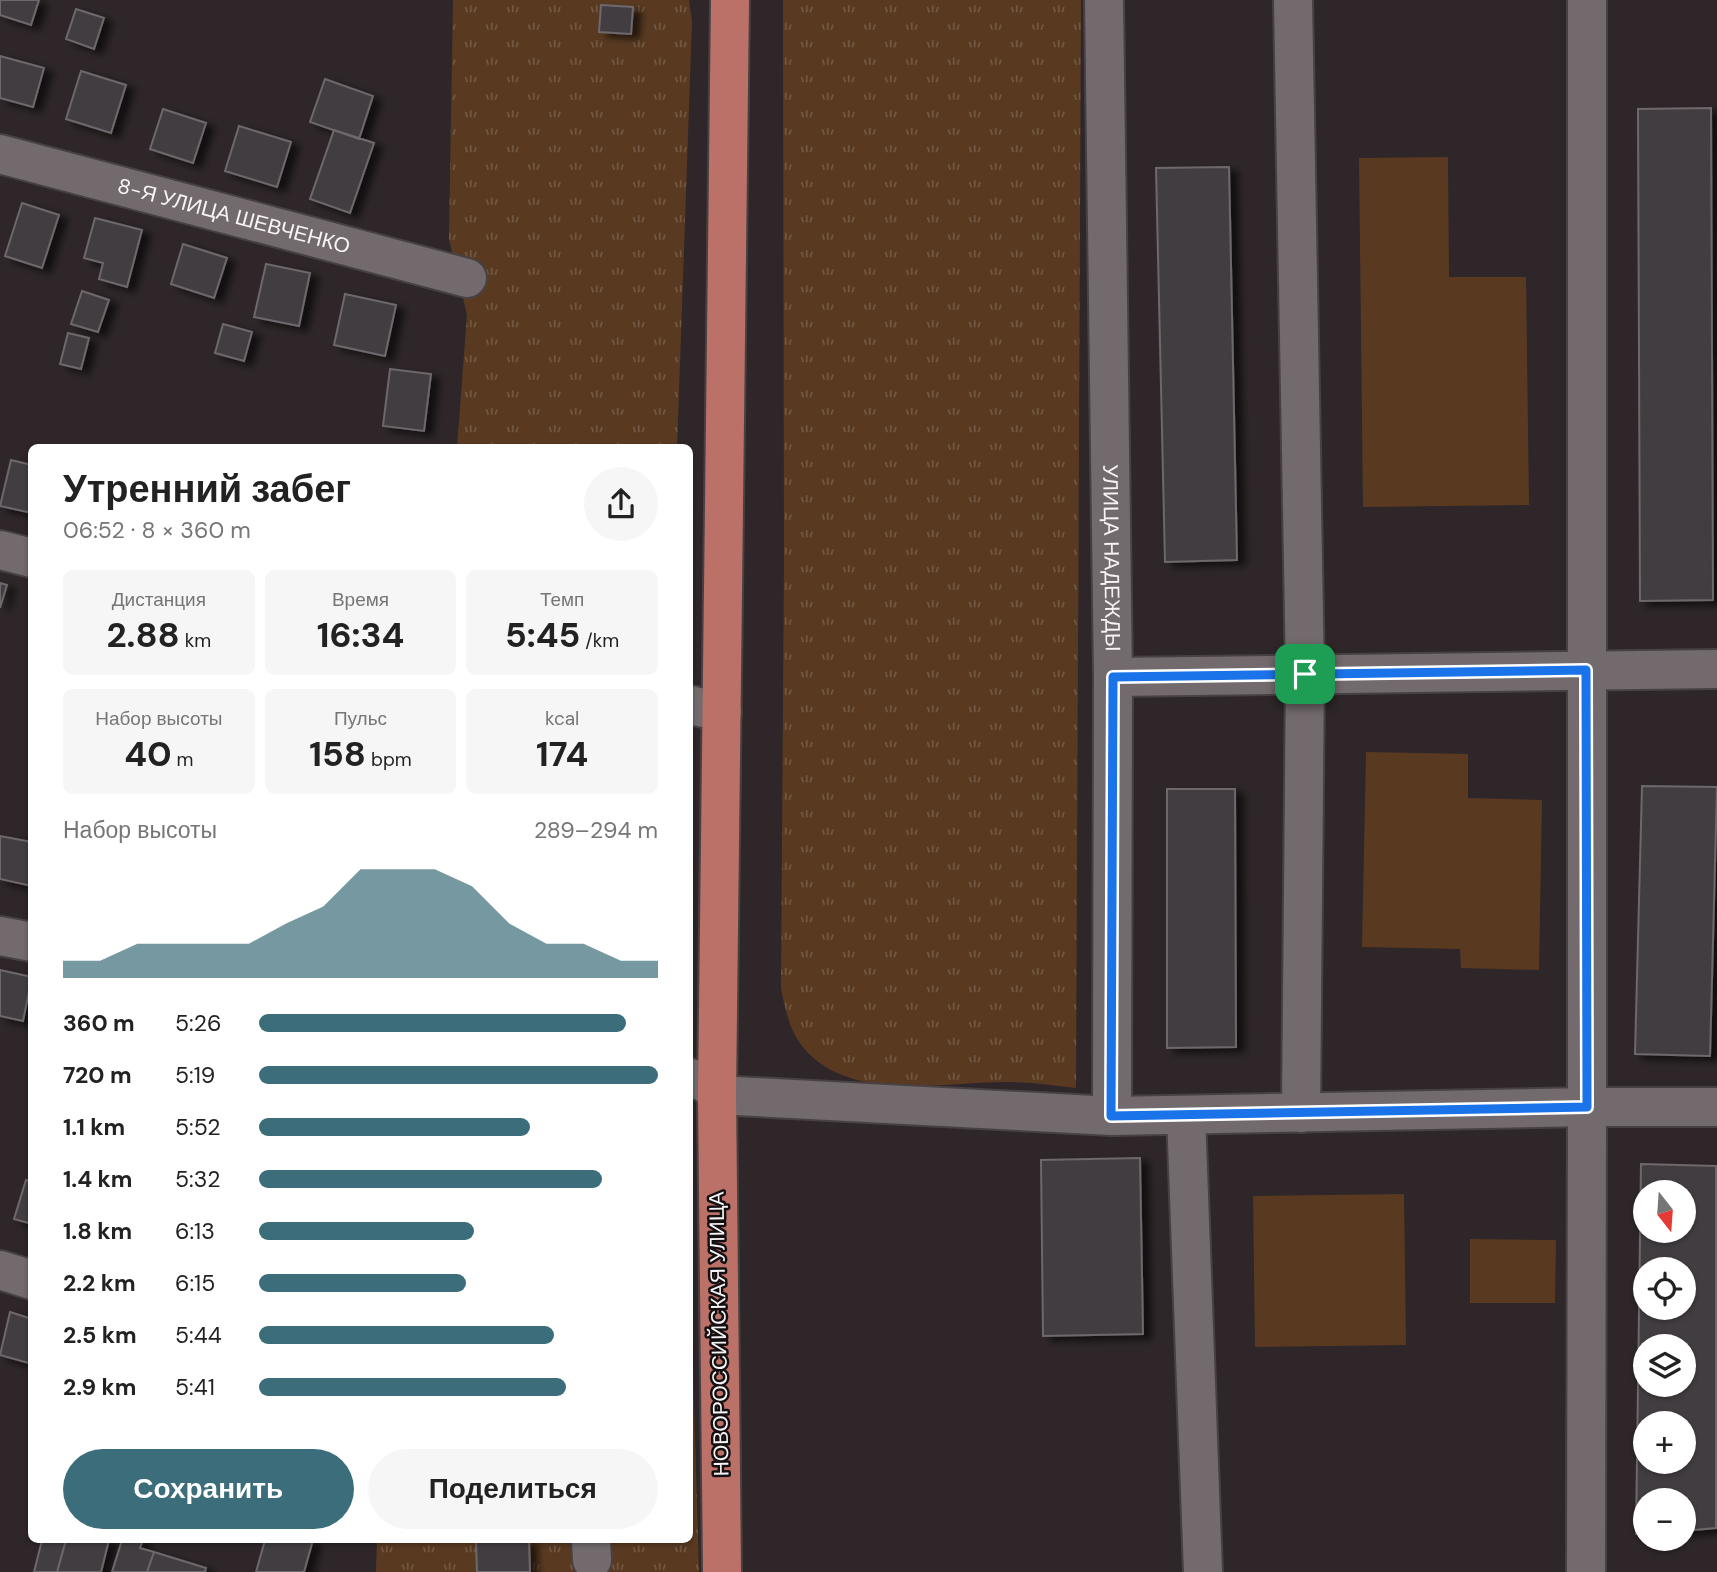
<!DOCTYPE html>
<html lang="ru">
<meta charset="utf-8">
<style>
body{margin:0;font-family:"DM Sans",sans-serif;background:#f6f6f6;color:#222;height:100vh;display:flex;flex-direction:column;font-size:26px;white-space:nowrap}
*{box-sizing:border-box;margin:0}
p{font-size:23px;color:#767676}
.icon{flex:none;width:38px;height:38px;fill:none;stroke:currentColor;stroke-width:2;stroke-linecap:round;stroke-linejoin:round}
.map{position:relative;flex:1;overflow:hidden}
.drawer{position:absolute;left:28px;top:444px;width:665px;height:1099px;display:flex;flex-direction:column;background:#fff;border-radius:10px;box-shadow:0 2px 5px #0004}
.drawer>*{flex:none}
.needle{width:46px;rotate:163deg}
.tools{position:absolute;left:1633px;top:1180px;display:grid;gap:14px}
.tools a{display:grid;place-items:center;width:63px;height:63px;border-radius:50%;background:#fff;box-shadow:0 2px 5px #0004;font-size:35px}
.pin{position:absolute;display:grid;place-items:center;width:60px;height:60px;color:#fff;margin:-30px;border-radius:14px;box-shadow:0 4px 10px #0006}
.round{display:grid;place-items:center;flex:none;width:74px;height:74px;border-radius:37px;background:#f6f6f6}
.headline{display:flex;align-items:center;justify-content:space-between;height:119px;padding:0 35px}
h1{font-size:38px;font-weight:700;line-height:52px}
.metrics{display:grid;grid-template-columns:repeat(3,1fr);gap:10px;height:119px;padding:7px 35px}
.metrics div{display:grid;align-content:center;border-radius:10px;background:#f6f6f6;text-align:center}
.metrics b{font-size:35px;font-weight:700}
.metrics small{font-size:19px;font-weight:400}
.metrics p{font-size:19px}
.chart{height:196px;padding:14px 35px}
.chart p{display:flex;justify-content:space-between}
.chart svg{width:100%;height:126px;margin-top:7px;fill:#3c6d7a;opacity:.7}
.primary-button{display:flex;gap:14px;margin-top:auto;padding:14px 35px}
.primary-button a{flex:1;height:80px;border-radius:42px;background:#3c6d7a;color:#fff;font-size:28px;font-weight:700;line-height:80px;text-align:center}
.primary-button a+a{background:#f6f6f6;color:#222}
ul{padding:0 35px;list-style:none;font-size:23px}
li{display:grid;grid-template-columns:112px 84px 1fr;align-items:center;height:52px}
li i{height:18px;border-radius:9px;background:#3c6d7a}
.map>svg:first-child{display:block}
.grass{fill:url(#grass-tufts)}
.park{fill:#593a21}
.building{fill:#433d41;stroke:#6d676c;stroke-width:2;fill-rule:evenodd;filter:url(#shadow)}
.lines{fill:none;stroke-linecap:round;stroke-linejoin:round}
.minor-casing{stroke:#484143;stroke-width:42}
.major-casing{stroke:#484143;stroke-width:42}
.minor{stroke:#726a6c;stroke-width:38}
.major{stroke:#bb7168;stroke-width:38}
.route-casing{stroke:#fff;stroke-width:14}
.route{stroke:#1a73e8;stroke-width:9}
.labels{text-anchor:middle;stroke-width:5;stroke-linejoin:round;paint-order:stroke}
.street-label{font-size:21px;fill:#f8f3f4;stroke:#141011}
</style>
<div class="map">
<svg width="1717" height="1572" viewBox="0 0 1717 1572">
<defs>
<pattern id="grass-tufts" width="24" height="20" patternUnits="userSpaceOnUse" patternTransform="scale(1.75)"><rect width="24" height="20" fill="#593a21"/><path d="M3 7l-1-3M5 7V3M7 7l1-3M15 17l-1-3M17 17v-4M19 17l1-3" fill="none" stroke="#725742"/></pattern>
<filter id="shadow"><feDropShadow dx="8" dy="4.5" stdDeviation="3.5" flood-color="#0009"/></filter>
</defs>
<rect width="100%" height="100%" fill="#2e2628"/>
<path class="grass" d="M453,0H689L692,22L677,448H457L467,315L449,239Z
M783,0H1081L1076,1088C1053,1085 1030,1082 1006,1082C943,1082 848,1103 803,1047C789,1030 785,1008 781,988L784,562Z
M690,1264L699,1572H376L377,1540H690Z"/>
<path class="park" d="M1448,157L1449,277H1526L1529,505L1363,507L1359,158Z
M1366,752L1468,754V798L1542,800L1539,970L1461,968L1460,949L1362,947Z
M1404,1194L1406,1345L1255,1347L1253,1196Z
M1470,1239L1556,1240L1555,1303H1470Z"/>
<path class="building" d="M0,0H39L31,25L0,15Z
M601,5L633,7L631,34L599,32Z
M76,9L104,18L94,49L66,39Z
M0,56L44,68L33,107L0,98Z
M81,71L126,85L111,133L66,119Z
M325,79L373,96L359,139L310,122Z
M1711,108L1713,600L1640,601L1638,109Z
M163,109L206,123L193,163L150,149Z
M239,126L291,142L277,187L225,171Z
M334,130L374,143L350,213L310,199Z
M1229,167L1237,560L1165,562L1156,168Z
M22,203L59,215L42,268L5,256Z
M95,218L142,230L127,287L99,279L103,263L84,258Z
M183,244L227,258L214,298L171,284Z
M266,264L310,273L299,326L254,317Z
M82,291L109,300L98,332L71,324Z
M345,294L396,305L385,356L334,345Z
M223,324L252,332L244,361L215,353Z
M68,333L89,338L81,369L60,364Z
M390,369L431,374L424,431L383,426Z
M11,460L32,465V513L0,506Z
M0,583L7,585L0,608Z
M1642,786L1717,787L1710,1056L1635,1054Z
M1167,789H1235L1236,1047L1167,1048Z
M0,836L32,842V886L0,879Z
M0,970L32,977L23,1021L0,1016Z
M1140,1158L1143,1334L1043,1336L1041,1160Z
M1641,1164L1716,1166V1528L1684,1531V1500H1645V1534H1636ZM1645,1192H1684V1230H1645ZM1645,1269H1684V1307H1645ZM1645,1346H1684V1384H1645ZM1645,1423H1684V1461H1645Z
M26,1180L32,1181V1224L14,1219Z
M10,1312L32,1319V1364L0,1355Z
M42,1540H66L57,1572H34Z
M66,1540H109L101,1572H57Z
M122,1540H143L140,1548L154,1552L147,1572H112Z
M265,1540H313L304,1572H256Z
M476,1540H529L530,1572H477Z
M154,1552L206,1568L205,1572H147Z"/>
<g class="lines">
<g class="minor-casing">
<g id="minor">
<path id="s1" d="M1104,0L1113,677L1112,1116"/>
<path d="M1293,0L1305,674L1301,1113"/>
<path id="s2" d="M0,154L467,278"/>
<path d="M0,550L32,558"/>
<path d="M1113,677L1717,669"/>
<path d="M690,705L722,712"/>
<path d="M0,936L32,942"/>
<path d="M690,1078L706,1082L717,1095L1112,1116L1587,1107V0"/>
<path d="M1186,1115L1203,1572"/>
<path d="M0,1270L32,1280"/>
<path d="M591,1540L592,1560"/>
<path d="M1586,1572L1587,1107H1717"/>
</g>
</g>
<g class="major-casing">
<path id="major" d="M722,1572L717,1095L730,0"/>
</g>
<use href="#minor" class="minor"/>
<use href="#major" class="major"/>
</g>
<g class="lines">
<g class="route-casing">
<path id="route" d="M1586,670L1587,1107L1111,1116L1113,677Z"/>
</g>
<use href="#route" class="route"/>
</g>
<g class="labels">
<g class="street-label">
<text dy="7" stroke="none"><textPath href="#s2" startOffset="242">8-Я УЛИЦА ШЕВЧЕНКО</textPath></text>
<text dy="7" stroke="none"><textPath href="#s1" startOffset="558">УЛИЦА НАДЕЖДЫ</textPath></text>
<text transform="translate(719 1334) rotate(-91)" y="7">НОВОРОССИЙСКАЯ УЛИЦА</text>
</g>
</g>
</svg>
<div class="tools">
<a><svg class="needle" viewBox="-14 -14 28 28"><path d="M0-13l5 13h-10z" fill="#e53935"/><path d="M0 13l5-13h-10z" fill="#767676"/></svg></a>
<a><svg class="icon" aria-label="locate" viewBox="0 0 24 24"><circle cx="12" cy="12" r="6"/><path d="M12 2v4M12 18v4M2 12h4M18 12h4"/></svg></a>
<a><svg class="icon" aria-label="layers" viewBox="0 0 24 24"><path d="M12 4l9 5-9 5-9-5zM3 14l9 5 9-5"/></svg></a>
<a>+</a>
<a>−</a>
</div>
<div class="pin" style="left:1305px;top:674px;background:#1e9e55"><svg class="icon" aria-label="arrive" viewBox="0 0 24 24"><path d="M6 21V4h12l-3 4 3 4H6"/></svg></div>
<section class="drawer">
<div class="headline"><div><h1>Утренний забег</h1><p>06:52 · 8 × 360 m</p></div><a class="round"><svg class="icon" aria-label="share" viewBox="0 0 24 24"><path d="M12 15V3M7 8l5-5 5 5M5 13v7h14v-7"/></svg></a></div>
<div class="metrics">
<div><p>Дистанция</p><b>2.88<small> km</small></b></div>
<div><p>Время</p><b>16:34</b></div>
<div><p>Темп</p><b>5:45<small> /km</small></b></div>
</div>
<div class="metrics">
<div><p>Набор высоты</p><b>40<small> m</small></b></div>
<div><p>Пульс</p><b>158<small> bpm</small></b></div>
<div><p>kcal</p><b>174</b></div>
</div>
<div class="chart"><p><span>Набор высоты</span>289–294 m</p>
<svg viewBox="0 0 160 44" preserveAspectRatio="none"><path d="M0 44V38L10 38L20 32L30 32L40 32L50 32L60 25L70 19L80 6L90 6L100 6L110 12L120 25L130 32L140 32L150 38L160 38V44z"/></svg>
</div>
<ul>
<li><b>360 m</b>5:26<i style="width:92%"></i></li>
<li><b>720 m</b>5:19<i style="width:100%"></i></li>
<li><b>1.1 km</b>5:52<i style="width:68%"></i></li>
<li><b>1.4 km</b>5:32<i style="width:86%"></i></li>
<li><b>1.8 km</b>6:13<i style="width:54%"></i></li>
<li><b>2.2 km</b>6:15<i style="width:52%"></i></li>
<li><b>2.5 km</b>5:44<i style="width:74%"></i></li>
<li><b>2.9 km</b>5:41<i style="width:77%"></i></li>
</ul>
<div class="primary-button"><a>Сохранить</a><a>Поделиться</a></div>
</section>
</div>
